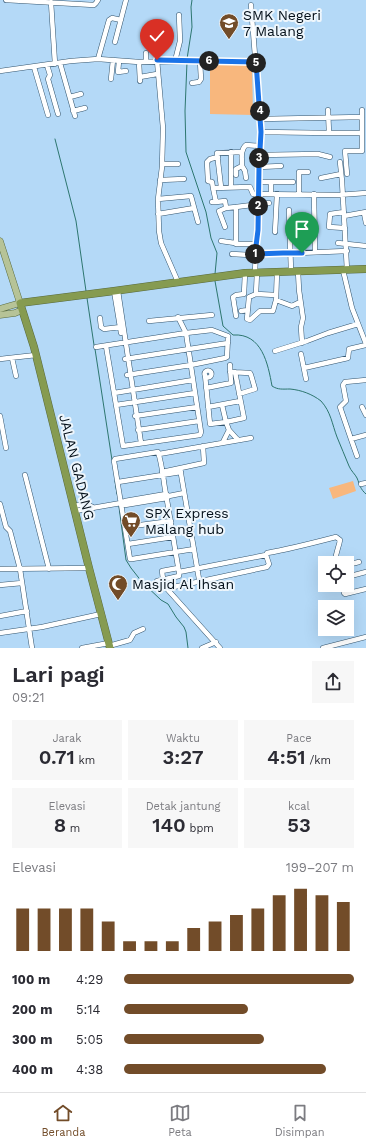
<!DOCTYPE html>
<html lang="id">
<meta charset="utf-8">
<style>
body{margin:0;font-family:"Work Sans",sans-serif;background:#f7f7f7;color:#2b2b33;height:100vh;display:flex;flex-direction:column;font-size:15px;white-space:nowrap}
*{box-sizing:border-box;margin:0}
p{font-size:13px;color:#7c7c81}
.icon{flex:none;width:22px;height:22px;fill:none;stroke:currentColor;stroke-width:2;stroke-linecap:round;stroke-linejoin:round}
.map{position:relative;height:648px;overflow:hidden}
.side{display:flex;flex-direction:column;background:#fff;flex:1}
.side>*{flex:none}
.tools{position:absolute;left:318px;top:556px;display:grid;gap:8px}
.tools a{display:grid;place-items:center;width:36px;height:36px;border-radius:0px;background:#fff;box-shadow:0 4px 16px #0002;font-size:20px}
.pin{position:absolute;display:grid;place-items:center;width:34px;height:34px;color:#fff;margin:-41px -17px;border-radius:50% 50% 50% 0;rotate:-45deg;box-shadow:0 0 4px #0007}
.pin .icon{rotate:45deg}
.km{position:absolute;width:20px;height:20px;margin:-10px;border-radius:50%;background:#222;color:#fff;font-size:11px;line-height:20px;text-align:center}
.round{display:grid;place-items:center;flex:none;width:42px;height:42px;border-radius:0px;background:#f7f7f7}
.head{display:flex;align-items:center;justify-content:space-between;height:68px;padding:0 12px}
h1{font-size:22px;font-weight:600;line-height:30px}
.stats{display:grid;grid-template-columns:repeat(3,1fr);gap:6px;height:68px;padding:4px 12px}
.stats div{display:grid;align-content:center;border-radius:0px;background:#f7f7f7;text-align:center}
.stats b{font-size:20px;font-weight:600}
.stats small{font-size:11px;font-weight:400}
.stats p{font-size:11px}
.chart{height:112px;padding:8px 12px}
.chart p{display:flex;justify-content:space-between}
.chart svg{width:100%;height:72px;margin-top:4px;stroke:#724c29;stroke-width:6}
ul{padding:0 12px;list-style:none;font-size:13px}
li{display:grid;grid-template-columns:64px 48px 1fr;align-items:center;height:30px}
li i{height:10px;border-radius:5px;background:#724c29}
.dock{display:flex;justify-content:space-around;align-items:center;height:56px;border-top:1px solid #e1e1e2;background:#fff;font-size:11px;color:#7c7c81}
.dock a{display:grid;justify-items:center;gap:2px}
.dock .current{color:#724c29}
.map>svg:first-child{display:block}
.green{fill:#f8b77d}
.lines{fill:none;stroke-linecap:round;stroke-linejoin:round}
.stream{stroke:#2d766f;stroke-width:1}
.minor-casing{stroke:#34556e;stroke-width:5.5}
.major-casing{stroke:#586a3e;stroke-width:7}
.highway-casing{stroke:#586a3e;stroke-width:8}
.minor{stroke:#fff;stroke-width:4.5}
.major{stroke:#b6c397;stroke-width:6}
.highway{stroke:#869b51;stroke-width:7}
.route-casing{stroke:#fff;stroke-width:8}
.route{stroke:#1a73e8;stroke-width:5}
.labels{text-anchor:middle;stroke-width:4;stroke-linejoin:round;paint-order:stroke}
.poi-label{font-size:14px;fill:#04101a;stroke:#eef6fc;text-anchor:start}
.street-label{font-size:14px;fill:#04101a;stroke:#eef6fc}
</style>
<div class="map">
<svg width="366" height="648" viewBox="0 0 366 648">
<rect width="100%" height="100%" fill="#b4d9f7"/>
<path class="green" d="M210,65H252L253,115L210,114Z
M353,481L356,491L333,499L329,488Z"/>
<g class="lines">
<path class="stream" d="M187,59L192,27L191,7L192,0
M187,62L185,111L186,152L206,212L211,238L217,253L215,274
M55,139L76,221L86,291
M215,281L223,326L233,335C262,333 268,364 272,386C278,390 283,389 290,389C301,390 312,394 321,401C331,412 332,424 337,437C341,447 345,456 349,466C351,471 355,474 357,478C360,485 360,489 366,494
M87,298L94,345
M95,349L112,460
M115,481L117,494
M119,507L126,560L131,568L142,582L161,600L168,604L176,617L184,627L186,632L188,648"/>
<g class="minor-casing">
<path id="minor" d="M6,0L94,5L96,3L98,0
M51,2L55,64
M251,5L261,132L255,273
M115,42L126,0
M146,53V61
M98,59L109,20L112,18L121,20
M157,60L163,128L162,167L158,199L159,231L161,243L178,282
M119,61L118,72L126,71
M175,61L180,41L179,15
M139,62L140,81
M60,63L75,116
M47,65L50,75L48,79L58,114
M34,67L48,115
M0,71L71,61L98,59L139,62L202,61L255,62
M140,77L157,74
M111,79L113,60
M192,83L199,82L201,79L200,61
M70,97L81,94
M328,110L329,133H362
M73,111L85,108
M261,119L362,117
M261,132L329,133
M260,155L318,154L330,157
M218,157L210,159L207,162L208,181L212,182L213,188L250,187L253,194L338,195L366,193
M340,162L342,181L347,270
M162,164H178
M259,167L281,166
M347,174L345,151H362V110
M236,175V169L242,166
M246,178L245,171L242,166C242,159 240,150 246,145L260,146
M321,178L341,174
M160,180L184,179
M259,182H271
M221,187L217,153L242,152
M231,187V152
M271,194V182H293
M299,194V172H308
M314,194L315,251
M158,199L191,196L198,222
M212,202H216L213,188
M216,202L225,201L226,207
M289,210L291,271
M344,212L330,214L329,227L345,228
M364,213L366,223
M158,214L194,208
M344,216L366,212
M225,227L219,211L226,208L236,207
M275,232L277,194
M221,241L235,243
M338,243L366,246
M256,244H236V207L269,203
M232,254L250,255L347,251
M343,270L352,308L366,344
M298,271L299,290L303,318L301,327L302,343
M277,272L276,300L292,306L300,302
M114,291L121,333
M118,291L141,443
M256,294L257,272
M276,295L256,294L249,297L247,319L250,320L260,311H273L276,300
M241,311L248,310
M236,316L233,297L236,295L244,294L245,273
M100,318L101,327L104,329L121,327
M149,321L212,315
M106,346L123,446L200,435L201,432L186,333L178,317
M96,347L186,333L212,330L228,336L227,357L225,358L191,365L127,375
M275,351L307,341L328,333L358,324
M301,354L306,379
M12,358L16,376
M0,359L36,355
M125,359L228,343
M304,368L348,358L349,349L366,345
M204.5 374a3.5 3.5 0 1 1 7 0a3.5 3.5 0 1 1-7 0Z
M230,372L250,373L251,375L255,389L239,394
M205,375L210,424L226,422L229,430L223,442
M206,388L231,383L230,365
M114,393L193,380
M116,405L195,393
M222,405L226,422L244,418L235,372
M208,407L240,401
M362,407L366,415
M0,416L6,448
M135,416L197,407
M138,430L199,421
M229,430L238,440
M351,439L340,407L346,401L343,385L345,382L366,380
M159,454L251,438
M357,456L351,439L366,435
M180,468L199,579
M162,472L204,463L203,446
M25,475L49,569
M118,482L181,472
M361,484L366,483
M121,503L125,505L167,498L168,497
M0,504L6,527L10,531L20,569L32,648
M73,506L87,504L94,508
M75,511L121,503L125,501L166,494L169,496L184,493
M125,527L171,521
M128,544L173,537
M347,565L359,562
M0,569L89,568
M179,572C174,544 170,516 165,489C163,477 162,464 158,452L115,459L114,461L130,559H132L194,549
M347,577L366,572
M163,579L162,571L178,568
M157,581L179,576V572L266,555L267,553C290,549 313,543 336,537L340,540C339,548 334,555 336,563
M0,585L22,583
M342,585L344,593L345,594L366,589
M0,616L27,611
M0,633L42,627L101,614
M109,646L130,640L134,633L143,629
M82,648L109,643
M202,648L216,642
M220,648L168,590L169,588L267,567L269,564L266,555
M323,648L366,637"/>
</g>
<g class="major-casing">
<path id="major" d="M0,241L20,303L0,309
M0,315L15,313L22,310"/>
</g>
<g class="highway-casing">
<path id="highway" d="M110,648L89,568L34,347L20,303L114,291L245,273L366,269"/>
</g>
<use href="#minor" class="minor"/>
<use href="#major" class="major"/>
<use href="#highway" class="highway"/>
</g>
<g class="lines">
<g class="route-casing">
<path id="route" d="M157,60L256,62L261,132L259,167L258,230L255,254L283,253H302"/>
</g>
<use href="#route" class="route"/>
</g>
<defs>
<g id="school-pin" transform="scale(1)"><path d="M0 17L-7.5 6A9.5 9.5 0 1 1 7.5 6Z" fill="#724c29" stroke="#eef6fc"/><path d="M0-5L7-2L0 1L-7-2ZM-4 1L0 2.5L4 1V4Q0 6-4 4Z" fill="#fff"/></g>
<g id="supermarket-pin" transform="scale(1)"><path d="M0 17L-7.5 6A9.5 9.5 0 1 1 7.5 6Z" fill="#724c29" stroke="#eef6fc"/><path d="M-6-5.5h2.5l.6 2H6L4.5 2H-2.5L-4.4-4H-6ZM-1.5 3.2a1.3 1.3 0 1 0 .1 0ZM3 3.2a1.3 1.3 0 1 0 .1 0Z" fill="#fff"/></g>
<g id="mosque-pin" transform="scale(1)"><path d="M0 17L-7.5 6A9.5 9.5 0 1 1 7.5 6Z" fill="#724c29" stroke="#eef6fc"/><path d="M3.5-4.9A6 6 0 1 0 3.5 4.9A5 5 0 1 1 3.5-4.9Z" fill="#fff"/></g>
</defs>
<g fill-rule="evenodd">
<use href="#school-pin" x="229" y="23"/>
<use href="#supermarket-pin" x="131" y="521"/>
<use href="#mosque-pin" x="118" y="584"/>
</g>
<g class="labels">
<g class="poi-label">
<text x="243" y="20">SMK Negeri<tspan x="243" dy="16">7 Malang</tspan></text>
<text x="145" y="518">SPX Express<tspan x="145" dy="16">Malang hub</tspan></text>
<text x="132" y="589">Masjid Al Ihsan</text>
</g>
<g class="street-label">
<text transform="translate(77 467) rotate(76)" y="5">JALAN GADANG</text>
</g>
</g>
</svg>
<div class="tools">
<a><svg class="icon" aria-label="locate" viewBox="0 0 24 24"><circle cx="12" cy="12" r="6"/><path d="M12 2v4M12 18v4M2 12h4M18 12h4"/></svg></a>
<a><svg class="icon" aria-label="layers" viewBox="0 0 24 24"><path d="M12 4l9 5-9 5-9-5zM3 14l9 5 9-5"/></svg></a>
</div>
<div class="pin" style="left:302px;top:253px;background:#1e9e55"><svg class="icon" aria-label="arrive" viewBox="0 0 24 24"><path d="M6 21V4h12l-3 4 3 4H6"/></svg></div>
<div class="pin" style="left:157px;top:60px;background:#d93025"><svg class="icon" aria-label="check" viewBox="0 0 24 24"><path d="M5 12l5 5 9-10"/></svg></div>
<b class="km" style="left:255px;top:254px">1</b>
<b class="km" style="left:258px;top:206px">2</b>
<b class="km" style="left:259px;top:158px">3</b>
<b class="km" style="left:260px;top:111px">4</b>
<b class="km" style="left:256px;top:63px">5</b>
<b class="km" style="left:209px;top:61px">6</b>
</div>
<section class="side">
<div class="head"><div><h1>Lari pagi</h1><p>09:21</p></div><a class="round"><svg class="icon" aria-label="share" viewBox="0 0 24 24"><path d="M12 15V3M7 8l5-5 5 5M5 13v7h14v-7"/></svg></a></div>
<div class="stats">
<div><p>Jarak</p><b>0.71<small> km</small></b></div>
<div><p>Waktu</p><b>3:27</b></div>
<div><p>Pace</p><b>4:51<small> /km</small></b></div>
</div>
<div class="stats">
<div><p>Elevasi</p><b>8<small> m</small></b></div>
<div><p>Detak jantung</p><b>140<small> bpm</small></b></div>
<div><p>kcal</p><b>53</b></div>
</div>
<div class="chart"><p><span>Elevasi</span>199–207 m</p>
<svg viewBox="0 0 160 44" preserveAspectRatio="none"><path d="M5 44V18M15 44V18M25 44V18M35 44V18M45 44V26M55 44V38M65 44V38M75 44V38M85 44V30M95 44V26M105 44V22M115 44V18M125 44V10M135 44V6M145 44V10M155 44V14"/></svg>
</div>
<ul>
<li><b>100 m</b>4:29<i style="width:100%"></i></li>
<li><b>200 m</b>5:14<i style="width:54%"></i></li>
<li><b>300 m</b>5:05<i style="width:61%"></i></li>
<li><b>400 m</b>4:38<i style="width:88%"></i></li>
</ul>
</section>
<nav class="dock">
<a class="current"><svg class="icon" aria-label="home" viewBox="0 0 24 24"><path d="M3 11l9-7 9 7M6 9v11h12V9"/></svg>Beranda</a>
<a><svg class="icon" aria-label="map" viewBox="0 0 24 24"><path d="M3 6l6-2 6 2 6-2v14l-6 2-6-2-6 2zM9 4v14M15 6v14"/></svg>Peta</a>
<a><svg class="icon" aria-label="saved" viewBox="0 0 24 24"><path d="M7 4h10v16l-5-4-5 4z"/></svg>Disimpan</a>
</nav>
